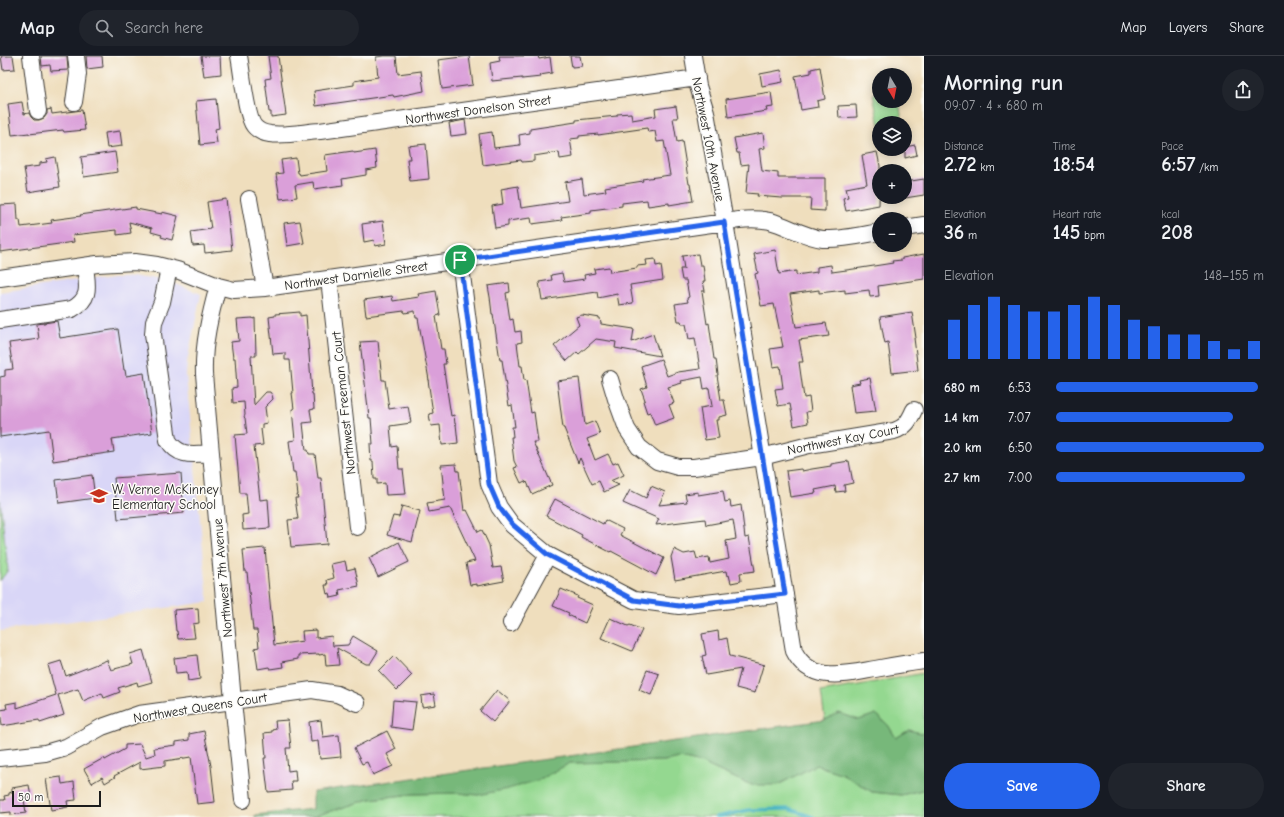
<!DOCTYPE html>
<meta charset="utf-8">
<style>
body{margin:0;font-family:"Comic Neue",sans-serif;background:#20242c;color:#f1f3f6;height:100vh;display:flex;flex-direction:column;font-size:15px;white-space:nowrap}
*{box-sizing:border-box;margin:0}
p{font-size:13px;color:#9ea1a6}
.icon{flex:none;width:22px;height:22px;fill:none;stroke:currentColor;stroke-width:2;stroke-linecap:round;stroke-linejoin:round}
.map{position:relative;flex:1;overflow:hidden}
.sheet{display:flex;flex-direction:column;background:#171b24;width:360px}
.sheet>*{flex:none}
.needle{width:26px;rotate:170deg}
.fabs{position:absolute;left:872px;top:12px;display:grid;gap:8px}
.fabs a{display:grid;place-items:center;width:40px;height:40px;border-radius:50%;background:#171b24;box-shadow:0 2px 10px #0003;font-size:20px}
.scale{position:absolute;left:12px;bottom:10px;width:89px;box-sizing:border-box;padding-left:4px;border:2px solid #1c1c1c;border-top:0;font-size:11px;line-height:14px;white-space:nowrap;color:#1c1c1c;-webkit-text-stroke:3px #fdfcf7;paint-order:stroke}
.pin{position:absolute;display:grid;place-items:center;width:34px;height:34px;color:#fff;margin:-17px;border:2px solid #fff;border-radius:50%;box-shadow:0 1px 4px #0007}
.round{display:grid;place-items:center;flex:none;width:42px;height:42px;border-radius:21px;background:#20242c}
.headline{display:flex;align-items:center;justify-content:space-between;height:68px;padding:0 20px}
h1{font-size:22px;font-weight:700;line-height:30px}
.metrics{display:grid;grid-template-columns:repeat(3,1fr);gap:6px;height:68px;padding:4px 20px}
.metrics div{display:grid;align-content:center}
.metrics b{font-size:20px;font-weight:700}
.metrics small{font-size:11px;font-weight:400}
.metrics p{font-size:11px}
.chart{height:112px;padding:8px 20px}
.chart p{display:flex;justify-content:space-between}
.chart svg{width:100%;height:72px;margin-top:4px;stroke:#2563eb;stroke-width:6}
.action{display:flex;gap:8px;margin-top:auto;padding:8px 20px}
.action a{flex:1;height:46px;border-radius:24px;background:#2563eb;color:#fff;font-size:16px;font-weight:700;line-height:46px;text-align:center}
.action a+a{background:#20242c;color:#f1f3f6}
ul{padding:0 20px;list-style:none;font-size:13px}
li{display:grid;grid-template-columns:64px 48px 1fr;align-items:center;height:30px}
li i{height:10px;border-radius:5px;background:#2563eb}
header{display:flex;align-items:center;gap:24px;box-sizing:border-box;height:56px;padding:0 20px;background:#171b24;border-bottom:1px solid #363941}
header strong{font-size:19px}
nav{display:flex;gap:22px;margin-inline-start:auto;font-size:14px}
.search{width:280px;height:36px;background:#20242c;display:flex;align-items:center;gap:10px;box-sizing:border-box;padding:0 14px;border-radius:22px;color:#9ea1a6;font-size:15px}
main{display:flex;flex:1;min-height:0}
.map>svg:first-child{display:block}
.built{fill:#d9d6f7}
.green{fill:#94d890;stroke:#587a56}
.forest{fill:#77b87a;stroke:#4a6a4b}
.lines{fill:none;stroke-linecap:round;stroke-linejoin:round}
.stream{stroke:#48b5c3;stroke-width:3.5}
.building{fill:#da9fd9}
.minor-casing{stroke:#3c3934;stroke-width:18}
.minor{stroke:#fff;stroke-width:16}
.route-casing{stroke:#fff;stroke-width:8}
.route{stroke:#2563eb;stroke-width:5}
.labels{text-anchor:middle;stroke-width:3;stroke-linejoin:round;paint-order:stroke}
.street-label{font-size:13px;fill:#1c1c1c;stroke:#fdfcf7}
.poi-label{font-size:13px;fill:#1c1c1c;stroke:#fdfcf7;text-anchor:start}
</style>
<header>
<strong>Map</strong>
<div class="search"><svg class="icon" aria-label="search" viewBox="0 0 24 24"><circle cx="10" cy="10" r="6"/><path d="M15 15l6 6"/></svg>Search here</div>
<nav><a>Map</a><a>Layers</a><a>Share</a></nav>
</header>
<main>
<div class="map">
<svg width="924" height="761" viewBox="0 0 924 761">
<rect width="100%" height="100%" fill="#fdfcf7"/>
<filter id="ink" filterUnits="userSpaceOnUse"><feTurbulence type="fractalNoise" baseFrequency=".025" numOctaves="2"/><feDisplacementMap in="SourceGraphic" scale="8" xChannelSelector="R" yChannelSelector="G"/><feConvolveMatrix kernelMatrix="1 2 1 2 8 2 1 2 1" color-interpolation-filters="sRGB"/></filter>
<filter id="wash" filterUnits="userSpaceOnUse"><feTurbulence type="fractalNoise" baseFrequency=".012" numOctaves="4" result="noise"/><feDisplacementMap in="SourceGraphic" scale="16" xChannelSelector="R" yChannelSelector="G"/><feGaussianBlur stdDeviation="0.9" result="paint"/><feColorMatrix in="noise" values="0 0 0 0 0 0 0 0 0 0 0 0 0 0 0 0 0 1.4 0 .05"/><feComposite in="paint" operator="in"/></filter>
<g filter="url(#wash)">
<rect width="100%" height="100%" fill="#efdebd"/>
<path class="built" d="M118,219H134L168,225L201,238L187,306L186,319L208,546L0,575V236Z"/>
<path class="green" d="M879,37V45H899L902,67H879V70L873,38Z
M0,444L8,514L0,525Z
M924,617V678L909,674L896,682L888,669L876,658L859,664L839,657L825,664L821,636Z
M680,702L702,707L730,720L752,729L797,718L816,709L843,718L872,736L901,739L922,734L924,733V761H312L370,743L413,738L458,737L478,739L538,724L570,707L664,705Z"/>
<path class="forest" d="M839,657L859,664L876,658L888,669L896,682L909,674L924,678V733L922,734L901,739L872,736L843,718L816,709L778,729H752L730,720L702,707L680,702L664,705L570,707L538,724L508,733L478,739L458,737L413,738L370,743L312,761H255V759L313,753V736L825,664Z"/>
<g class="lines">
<path class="stream" d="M716,761L749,754L788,753L813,761"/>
</g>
<g id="blocks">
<path class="building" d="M1,0H13L15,13L3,14Z
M41,0H67L68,14L51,15L50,9L42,10Z
M86,0H102L103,11L87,13Z
M201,0H220L221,18L204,20Z
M268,0H278L286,59L271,61V56H269L265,23L271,22Z
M384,0H396L398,18L421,15L424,35L394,41L393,39L316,50L314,35L354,29V25L378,21L376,1Z
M469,0L473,29L442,33L438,4Z
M499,0H538L539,3L550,1L552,17L540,19L541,21L522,23V22L492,25L490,7L500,5Z
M570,0H580L582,10L572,11Z
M820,11L825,43L817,45L818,51L801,54L795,20L811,17V13Z
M781,14L783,26L762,30L760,18Z
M771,36L773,51L766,52L767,55L728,61L726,43Z
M216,43L219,72L215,73L217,87L200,89L196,45Z
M22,46L24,58L29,57L31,61L34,64H39L44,62L47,58V54L51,53L52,58L82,54L85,74L64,76L63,74L29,78V77L12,79L8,48Z
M856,49L857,61L839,62L838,50Z
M676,50L678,62H673L677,86L682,85L689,128H690L693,145L669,149V147L648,150L647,144L622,147V150L591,154V157L561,161L562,164L532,168L531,162L508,165V170L495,172L492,150L503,148L501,133L518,130L521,152L568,145L565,126L582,123L584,138L606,135L605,131L643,125L642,123L670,119L664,85L657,86L655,75L648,76L647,72L598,79V78L579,80V82L570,83L573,101L560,103L559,96L534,100V105L522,106L521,104L483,109L479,78L492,76L494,92L520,89L519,79L530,77V73L576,66V64L617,60V58L631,57L632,64L656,60L655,53Z
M465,64L467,78L451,80L449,67Z
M120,75L122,90L107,92L105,77Z
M763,77L765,92L759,93L762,115L778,117V122H825V155L810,154L811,142H781L757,140L758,138L746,137L749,108L741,109L739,97H737L734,82Z
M426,88L429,123L410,125L407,103H410L408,90Z
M915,89L917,99L905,102V91Z
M375,94L377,112L366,114V119L342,123L343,129L314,133L313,126L295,129L297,141L280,143L276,118L283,117L281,104L296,102L298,117H299L300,119L327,115L325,99L353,95L354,97Z
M115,96L118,116L84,121L81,101Z
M877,96L880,110L879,149L846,155L843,142L848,141L846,132L867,128L862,99Z
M55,101L60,131L28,136L24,112L40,110V107L47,106L46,103Z
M924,123V139L905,142V126Z
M226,143L232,194L205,197L204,189L193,190L191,176L211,173L207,146Z
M17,148L18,164H20L21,171L52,167L51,164L81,160L80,159L136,151V153L162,158V156L178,160L172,184L161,181L162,179L151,176L152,172L129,166L131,177L117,179V174L73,179L74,186L0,196V149Z
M300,165L304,187L287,190L284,167Z
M383,165L386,188L375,190L374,184L364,186L362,168Z
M775,194L779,218L796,215V219L817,216V211L831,209L832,216L861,212L893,207L892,205L902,204V202L924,198V223L878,230L879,240L870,241L869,234L845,237V234L819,237V234L790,238L796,271L826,267L829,280L799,284L803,306H799L804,342L809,341L811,355L806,356L808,367L794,370L790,348L778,350L775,333L783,332L780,310L773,311L770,293L783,291L774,248L761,250L755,218L758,217L754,198Z
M698,198L700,209H703L705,225H703L705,235H702L707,268L709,267L714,303H716L718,319H717L721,344H724L727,359L719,361V364H716L719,382L705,384L700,352L712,350L709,332L704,333L702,321L681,325L682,327L668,331L674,347L669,349L674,362L655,369L650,356L647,357L643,345L645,344L641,333L647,331L641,310L661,303L667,320L678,316L700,313L695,282L689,283L686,268H682L681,265H678L675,248L688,246L687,242L689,241L686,224H682L680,213H684L682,200Z
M655,203L656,210L661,209L663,224L630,229L633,247L619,249L617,238L598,242L597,236L542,244L539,226L552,224L551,219L562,217L564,226L585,223L584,219L595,217L594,213L609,211L610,216L637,212V210L647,209L646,204Z
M509,227L510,236L506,237L510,264L513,263L515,276L521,275L522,286L517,287L520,310H522L524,324H526L531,357L534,356L538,386H533L552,429L532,438L527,426L526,427L525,425L521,427L514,412L517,411L514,405L511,381H513L512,371H515L512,349L509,350L502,304H500L493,258H492L490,241L488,230Z
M436,235L440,259L436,260L441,293H444L446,308H443L451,360L454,359L455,368H456L458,387L442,389L440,369L431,370L429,358L433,357L428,324H429L418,262H416L415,255L405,257L404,255L366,260L364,244L392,240L393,245L419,241L418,238Z
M300,256V260L306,259L312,338H313L314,353L310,354L312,366L303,367L306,394H308L309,398H315L318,422H321L327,488L291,491L288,464L298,463L295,442H298L297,439H298L295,416H293L289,385L295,384L292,353H294L292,337H293L290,304H285V297L273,298L269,261L275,260V258Z
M912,256L916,282H914L918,314L892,317L888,286L885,287L884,283L880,261Z
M582,259L600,262L601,268L634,273L632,286L653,278L660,300L615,292L616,286L596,283L579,298L577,296L567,305L554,290L579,269L576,261Z
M253,262V263L255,262L256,300H251L254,349L266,336H270L272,339L273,343L265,351L267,367L262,368V373H261L263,389L254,390L260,444L268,443L270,472L243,474L242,459L248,458L246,437H240L235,379L247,378L245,362L244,361L245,359L244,346L233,347L232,332L237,331L235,302H233L231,286L239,285L237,263Z
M57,265L60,282L118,273L124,314H125L126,320L144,317L152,377L112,383L114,396L53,405L49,374L0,381V321L5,320V314L13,313L9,287L39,283L37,268Z
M378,285L382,324H385L389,353L408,350L411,367L390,370L392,391L397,390L399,413H403L406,438L386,439L385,427L377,428V423H374L373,405H371L370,388H373L371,362H369L368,352L360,286Z
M579,322L585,369L595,365L600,378L587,383L595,404L608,398L613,408L618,406L624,419L610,425L619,429L604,436L599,425L592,428L580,402L578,407L564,372H563L557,325Z
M870,322L876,355L854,357L850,329L860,327L859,324Z
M849,405L853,427L844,429L845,435L836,436L835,430L815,434L816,437L790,441L786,415L801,413L802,415L812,413L831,410V408Z
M456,408L457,415H459L464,455L467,454L478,476L482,474L489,489L493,512L501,511L504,525L477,530V528L470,529L466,507L475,505L450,452L429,456L427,447L445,444L441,409Z
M181,417L184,457L118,463L114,422Z
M92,419L95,442L59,447L56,424Z
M651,430L665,436L659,449L687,446L685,438L698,436V439L723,435L725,446L730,445L731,451L741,449L745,482L749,481L755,515L740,517L741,525L731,527L729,519L727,520L726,515L675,524L671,501L674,493L684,498L695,496L697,503L709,501L710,507L729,503L726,485L736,483L733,464L706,469L705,463L656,469L659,463L623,447L630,434L646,442Z
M555,443L603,468L605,464L623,473L620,479L664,502L656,519L611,495L610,496L581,481L582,479L546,460Z
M402,450L420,455L412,486L387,479L393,460L399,461Z
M399,486L409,506L378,521L369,502Z
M265,492L274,589L303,585L302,575L316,574V582L332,580L333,590L348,589L353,580L378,595L370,608H366L337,592L339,609L326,610L325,598L319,599V598L298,599V603L282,606L283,611L270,613L269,611L258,613L255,592L259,591L257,574H253L247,516H245L243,494Z
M345,505L347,514L355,512L359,530L339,534L340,540L331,542L330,537L327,538L325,529H328L327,524L334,522L331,508Z
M561,533L578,540L577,542L593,549L585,567L568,559L569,557L553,550Z
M198,552L199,567L193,568L195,582L178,583L177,575H176L174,554Z
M610,562L628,570L630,569L642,574L632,595L601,582Z
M718,575L719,584L727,582L730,600L765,609L763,610L755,637L736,632L741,613L706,619L702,600L706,599L702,578Z
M143,594L152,626L138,630L137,626L118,632L120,636L104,642L102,637L83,645L78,633L58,639L64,659L40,667L39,664L2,670L0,654L7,653L6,648L17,646V652L56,639L48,609L61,605L66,620L107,604L111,614L133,608L130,598Z
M197,599L200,623L188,625L187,616L176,617L174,602Z
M394,600L412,619L397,634L379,615Z
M647,614L659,618L651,639L639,634Z
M497,634L510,645L493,666L480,655Z
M434,638L436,649L422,651L421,640Z
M393,644L416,646L412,674L391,671Z
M288,664L291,692H286L288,715L295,714L296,725H291L292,734L268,736L264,702H266L264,677L272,676V674L276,673L275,665Z
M321,664L323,681L339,679L341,701L320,703L318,685L311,686L309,666Z
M204,675L211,710L215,746L197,748L191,701L165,705V710L140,713V706L114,720L115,721L105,727L102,721L92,727L84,713L104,702L105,704L125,693V689L140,688L146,701L155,698L154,692L176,689V686L189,684V678Z
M387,675L396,693L387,698L393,710L373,719L367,706L362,708L354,692Z
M61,721L62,728L74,726L76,744L67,745L68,751L51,754L46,723Z
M29,729L31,742L24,743L26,757L11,759V756L0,757V744H5L4,740L9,739V737L12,736V732Z"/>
</g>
</g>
<g filter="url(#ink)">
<use href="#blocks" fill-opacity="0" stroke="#3c3934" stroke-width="1"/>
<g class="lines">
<g class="minor-casing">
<path id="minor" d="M31,0L38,55
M239,0C242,15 246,60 254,70C258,75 264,77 270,78C286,80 304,76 320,75L697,22
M693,0L698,30L706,56L725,166L794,595C810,628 846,618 875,613C891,610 908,607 924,605
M74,46L78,18L76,0
M249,143L265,232
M905,172L924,169
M460,204L489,428L499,451L512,469L548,499L634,544L679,550L785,538
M169,212L162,246L154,266L153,278L168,384C179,402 193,398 211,397
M0,222L97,208L135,206L157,209L177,214L218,230L234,234L265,232L739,164C749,163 760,163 770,165C788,170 805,181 823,183C841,184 862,179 879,176
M329,223L357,471
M218,230C210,259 203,288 204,318L233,645L243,744
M0,264L72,253C92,242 87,229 85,210
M610,323L616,343L627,373L639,391L657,405L678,411H694L762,401L809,389L894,375C906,371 909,365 914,354
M511,567L548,499
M0,702L45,697L66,691L102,671L139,658L312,634L337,638L357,647"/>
</g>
<use href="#minor" class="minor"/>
</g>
</g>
<g class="lines" filter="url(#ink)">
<g class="route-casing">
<path id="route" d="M724,166L785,538L679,550L634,544L548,499L512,468L499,451L489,428L460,204Z"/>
</g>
<use href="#route" class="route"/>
</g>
<defs>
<g id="school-bare" transform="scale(1.38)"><path d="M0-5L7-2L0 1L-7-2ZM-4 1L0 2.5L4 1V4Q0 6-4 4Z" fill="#c8321e" stroke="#fdfcf7" stroke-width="2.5" paint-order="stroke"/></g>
</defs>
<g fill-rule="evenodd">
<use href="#school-bare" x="99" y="440"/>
</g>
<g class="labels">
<g class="street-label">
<text transform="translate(478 53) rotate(-8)" y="5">Northwest Donelson Street</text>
<text transform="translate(709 83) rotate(79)" y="5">Northwest 10th Avenue</text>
<text transform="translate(356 219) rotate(-8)" y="5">Northwest Darnielle Street</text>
<text transform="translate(343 347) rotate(-96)" y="5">Northwest Freeman Court</text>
<text transform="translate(843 383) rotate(-11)" y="5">Northwest Kay Court</text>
<text transform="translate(222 522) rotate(-95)" y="5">Northwest 7th Avenue</text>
<text transform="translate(200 651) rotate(-9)" y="5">Northwest Queens Court</text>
</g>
<g class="poi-label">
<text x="112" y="438">W. Verne McKinney<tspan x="112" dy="15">Elementary School</tspan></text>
</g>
</g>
</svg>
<div class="fabs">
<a><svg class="needle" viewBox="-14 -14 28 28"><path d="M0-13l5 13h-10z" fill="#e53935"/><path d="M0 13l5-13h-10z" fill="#9ea1a6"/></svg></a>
<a><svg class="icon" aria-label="layers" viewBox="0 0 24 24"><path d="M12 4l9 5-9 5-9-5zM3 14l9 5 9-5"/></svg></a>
<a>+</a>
<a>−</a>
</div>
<div class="scale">50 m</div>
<div class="pin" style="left:460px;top:204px;background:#1e9e55"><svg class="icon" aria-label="arrive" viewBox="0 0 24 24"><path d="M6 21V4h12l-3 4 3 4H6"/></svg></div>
</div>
<section class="sheet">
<div class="headline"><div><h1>Morning run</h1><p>09:07 · 4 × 680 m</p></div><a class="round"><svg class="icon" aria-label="share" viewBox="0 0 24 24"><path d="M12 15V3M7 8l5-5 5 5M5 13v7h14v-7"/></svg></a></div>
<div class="metrics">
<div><p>Distance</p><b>2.72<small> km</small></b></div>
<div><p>Time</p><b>18:54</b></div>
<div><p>Pace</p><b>6:57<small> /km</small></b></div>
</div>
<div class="metrics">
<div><p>Elevation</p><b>36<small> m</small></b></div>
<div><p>Heart rate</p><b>145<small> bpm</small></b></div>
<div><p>kcal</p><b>208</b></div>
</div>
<div class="chart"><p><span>Elevation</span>148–155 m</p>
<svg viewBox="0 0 160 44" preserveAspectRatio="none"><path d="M5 44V20M15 44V11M25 44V6M35 44V11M45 44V15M55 44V15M65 44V11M75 44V6M85 44V11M95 44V20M105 44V24M115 44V29M125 44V29M135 44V33M145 44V38M155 44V33"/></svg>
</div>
<ul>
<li><b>680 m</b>6:53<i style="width:97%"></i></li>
<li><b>1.4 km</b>7:07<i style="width:85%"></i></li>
<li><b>2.0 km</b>6:50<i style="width:100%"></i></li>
<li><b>2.7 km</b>7:00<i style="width:91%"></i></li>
</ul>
<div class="action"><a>Save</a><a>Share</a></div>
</section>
</main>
